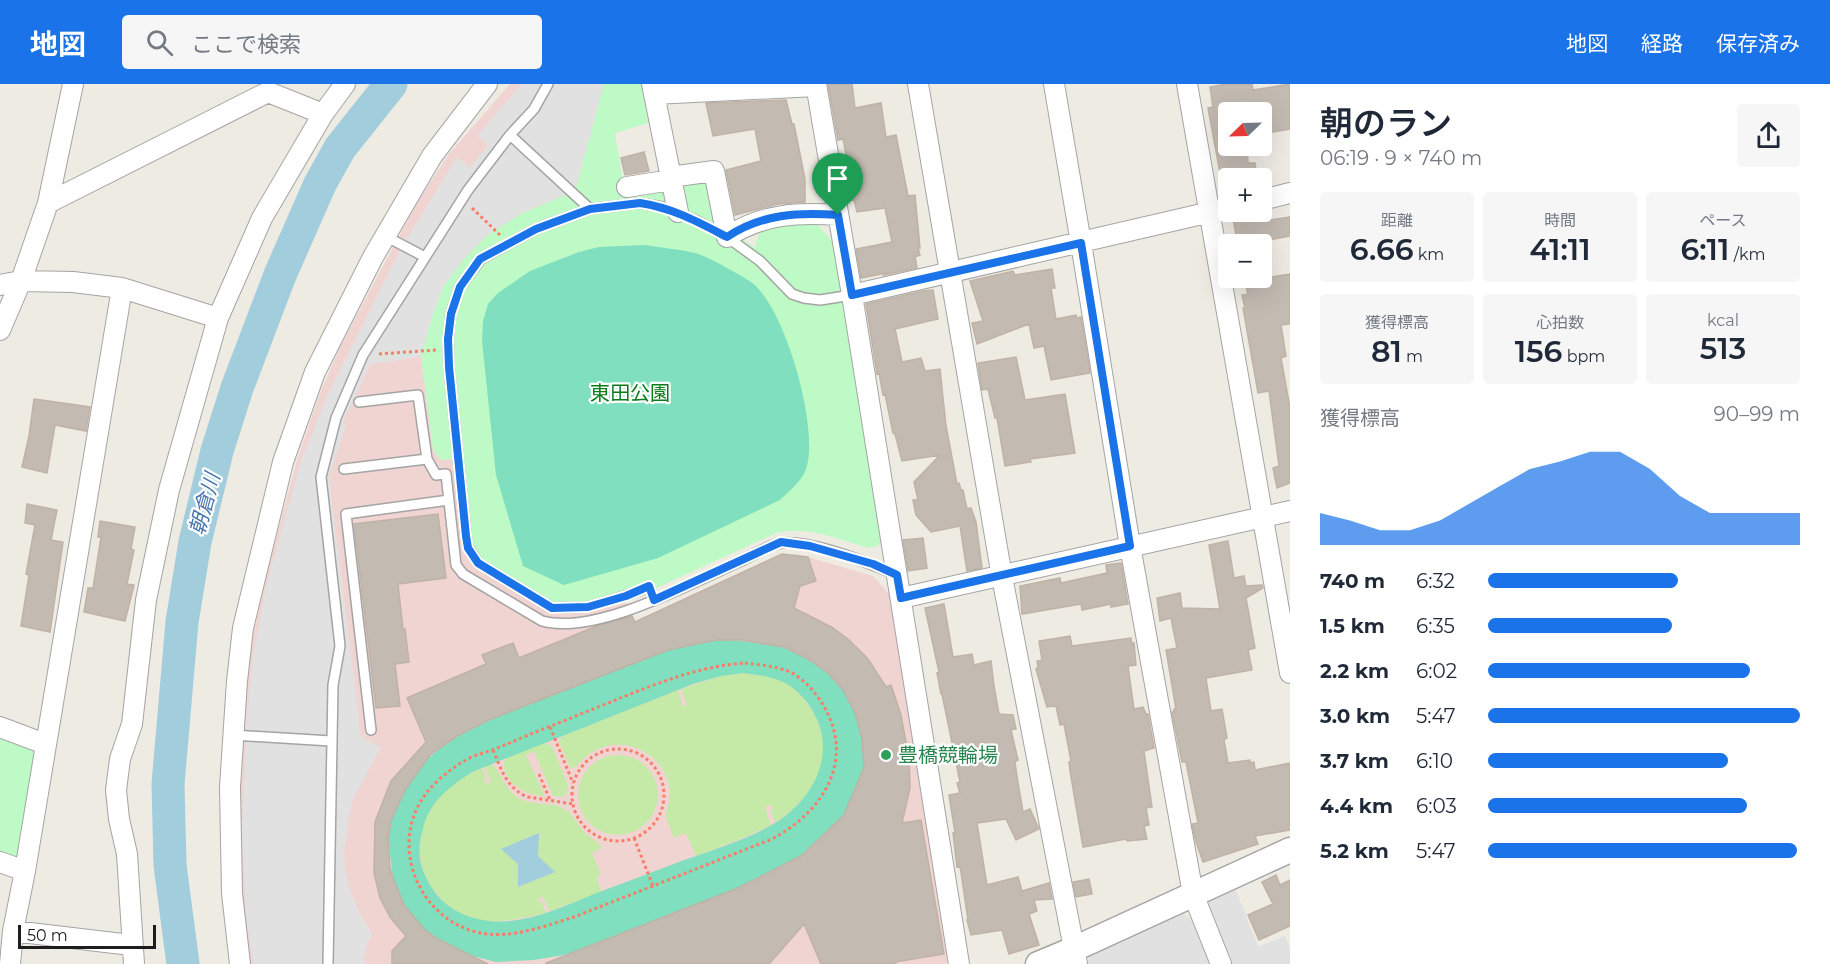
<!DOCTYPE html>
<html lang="ja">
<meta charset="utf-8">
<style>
body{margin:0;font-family:Montserrat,"Noto Sans JP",sans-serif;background:#f6f6f7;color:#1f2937;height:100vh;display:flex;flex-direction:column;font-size:22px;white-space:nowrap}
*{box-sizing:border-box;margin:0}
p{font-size:20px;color:#747a83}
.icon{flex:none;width:33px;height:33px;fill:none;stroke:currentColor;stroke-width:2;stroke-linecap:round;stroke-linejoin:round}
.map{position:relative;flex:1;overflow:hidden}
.details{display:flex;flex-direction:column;background:#fff;width:540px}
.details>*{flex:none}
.needle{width:39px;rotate:247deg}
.controls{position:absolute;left:1218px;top:18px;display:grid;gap:12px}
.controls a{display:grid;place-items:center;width:54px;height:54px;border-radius:6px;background:#fff;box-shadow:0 6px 24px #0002;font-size:30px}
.scale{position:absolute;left:18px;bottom:15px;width:138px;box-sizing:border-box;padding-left:6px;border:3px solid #1d1d1d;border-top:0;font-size:16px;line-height:21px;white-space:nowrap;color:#1d1d1d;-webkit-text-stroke:4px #fff;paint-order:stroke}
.pin{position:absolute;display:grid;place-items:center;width:51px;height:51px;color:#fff;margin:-62px -26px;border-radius:50% 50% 50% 0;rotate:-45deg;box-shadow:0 0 6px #0007}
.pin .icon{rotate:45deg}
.round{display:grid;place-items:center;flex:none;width:63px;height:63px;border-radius:6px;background:#f6f6f7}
.headline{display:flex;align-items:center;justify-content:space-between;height:102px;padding:0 30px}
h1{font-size:33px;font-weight:600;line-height:45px}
.figures{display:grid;grid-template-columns:repeat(3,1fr);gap:9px;height:102px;padding:6px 30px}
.figures div{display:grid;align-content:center;border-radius:6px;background:#f6f6f7;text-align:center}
.figures b{font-size:30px;font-weight:600}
.figures small{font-size:16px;font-weight:400}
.figures p{font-size:16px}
.chart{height:168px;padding:12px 30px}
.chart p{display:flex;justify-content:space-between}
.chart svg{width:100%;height:108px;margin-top:6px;fill:#1a73e8;opacity:.7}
ul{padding:0 30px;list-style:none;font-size:20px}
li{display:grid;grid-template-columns:96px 72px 1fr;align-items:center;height:45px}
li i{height:15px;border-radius:8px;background:#1a73e8}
header{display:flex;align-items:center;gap:36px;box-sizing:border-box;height:84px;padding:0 30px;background:#1a73e8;color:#fff}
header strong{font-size:28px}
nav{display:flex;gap:33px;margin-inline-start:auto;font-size:21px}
.search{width:420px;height:54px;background:#f6f6f7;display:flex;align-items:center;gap:15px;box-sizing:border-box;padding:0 21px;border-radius:6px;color:#747a83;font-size:22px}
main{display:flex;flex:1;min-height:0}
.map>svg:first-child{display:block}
.commercial{fill:#f0d4d1}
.grass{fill:#c5eaa8}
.park{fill:#befac6}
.pitch{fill:#7fdfbe;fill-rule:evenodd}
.parking{fill:#e1e1e1}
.water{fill:#a2cddd}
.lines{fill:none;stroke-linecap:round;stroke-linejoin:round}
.river{stroke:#a2cddd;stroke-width:33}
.building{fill:#c3bab2;stroke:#c0b2a5;stroke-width:1.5}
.service-casing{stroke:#a4a4a4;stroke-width:12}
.minor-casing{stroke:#a4a4a4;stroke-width:22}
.tertiary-casing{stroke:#a4a4a4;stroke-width:27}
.path{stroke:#fb7d67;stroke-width:3;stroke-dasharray:3 3;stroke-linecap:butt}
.service{stroke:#fff;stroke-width:9}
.minor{stroke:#fff;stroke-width:20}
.tertiary{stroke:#fff;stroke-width:24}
.route-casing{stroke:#fff;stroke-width:12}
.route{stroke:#1a73e8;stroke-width:8}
.leisure-dot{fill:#2e9e5b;stroke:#fff;stroke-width:2}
.labels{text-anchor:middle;stroke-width:4.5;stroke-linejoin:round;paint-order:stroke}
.park-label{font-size:20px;fill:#0a7c19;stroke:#fff}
.leisure-label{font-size:20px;fill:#27864d;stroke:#fff;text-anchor:start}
.water-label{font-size:21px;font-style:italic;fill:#4976ae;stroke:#fff}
</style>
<header>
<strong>地図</strong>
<div class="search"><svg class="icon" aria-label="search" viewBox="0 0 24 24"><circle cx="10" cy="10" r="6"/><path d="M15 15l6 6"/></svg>ここで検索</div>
<nav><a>地図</a><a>経路</a><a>保存済み</a></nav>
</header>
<main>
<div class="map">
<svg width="1290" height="880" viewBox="0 0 1290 880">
<rect width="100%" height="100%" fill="#eeebe3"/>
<path class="commercial" d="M510,0H604L575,107L443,203L433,229L421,273L433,366L441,376L454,375L461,451L474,482L549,529L588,528L626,518L635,538L782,470L808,473L873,492L889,510L951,870L946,880H250L243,829L239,747L244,636L249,572L264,499L297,376L320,309L341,261L417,118L449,70Z"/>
<path class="grass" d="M743,589C757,591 772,592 784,598C796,605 806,617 813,628C839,669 813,716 775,738L770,727L773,726L771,721L765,723L771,741L750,751L696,772L686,749L674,754L665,731C689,677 615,632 576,683L573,684L570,683L559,658L562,652L678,606L683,623L687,621L681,605L721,592Z
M545,659L552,662L568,701L567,709L562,713L553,712L534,667L526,671L545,713C538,711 532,711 526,708C514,703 498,687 506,674Z
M578 711a40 40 0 1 1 80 0a40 40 0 1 1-80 0Z
M491,680C501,687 503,703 517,713C532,723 553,716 567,727C575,732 578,742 585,749C590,754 599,758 602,764L592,769L601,791L596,794L602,808L549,827L543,812L538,815L539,818L541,817L546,829C520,834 495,842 469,834C455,829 445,819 436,809C426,797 421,783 420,767C419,728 446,698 482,684L486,694L484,696L485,700L491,698L485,683Z"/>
<path class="park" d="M604,0H645L652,38L615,49L625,110L681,100L707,93L717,139L755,164L758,152L769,142L806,135L819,142L834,160L883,456L878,462L869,464C840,456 807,441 776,449L626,518L588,528L549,529L481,487L474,482L465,469L461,451L454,375L441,376L433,366L421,273L433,229L443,203L462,177L486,152L522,129L575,107Z
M0,643L45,660L25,787L0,778Z"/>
<path class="pitch" d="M645,161C662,164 679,165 695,169C705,171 742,192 751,198C785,222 820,346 806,385C802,397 789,407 780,416L658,474L564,501L523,482L496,391L482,257L483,237L488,220L498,209L530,187L579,168L599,163Z
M716,556L741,557L784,563L810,576L829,590L843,606L855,629L862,654L864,683L844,731L801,772L738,804L570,870L534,876L496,878L469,871L436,854L424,845L404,821L393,794L388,754L391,737L397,722L405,706L425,677L438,666L459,651L491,635L668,566ZM743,589C757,591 771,592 783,598C795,604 806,615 812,626C836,665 818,707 784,733C757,753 711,766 679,778C651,789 623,799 594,810C562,823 525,841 489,837C455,833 431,814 421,780C419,770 419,758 422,749C428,718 448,704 472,688L693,600L721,592Z"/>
<path class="parking" d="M522,0H604L575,107L522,129L485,152L462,177L443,203L433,229L421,273L370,280L343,338L346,341L329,393L361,653L381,663L353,715L349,733L344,769L345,787L350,807L358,826L372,851L367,860L364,874L365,880H253L246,829L242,746L247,635L253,571L267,499L301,377L328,310L400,166L457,73L470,84L488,61L477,52Z
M1236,806L1258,863L1285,852L1290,864V880H1229L1206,828L1209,817Z
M1181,829L1193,836L1211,880H1087L1090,871Z"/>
<path class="water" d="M539,749L538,772L555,788L518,803V780L501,765Z"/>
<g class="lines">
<path class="river" d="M183,880L170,781L168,700L182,538L195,458L217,367L237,304L280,191L320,100L340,64L391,0"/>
</g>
<path class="building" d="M828,0H852L855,24L881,19L886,53L896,51L908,112L915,111L920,164H918L920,171L915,173L917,184L884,191L886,189L861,194L856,165L892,158L885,124L857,128L854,116L848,117L843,87L849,85L843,55L838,56Z
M1226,0H1252L1253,6L1290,0V45L1262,50V28H1228V62H1233V63L1247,62L1248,79H1255L1257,94H1221L1208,24L1213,23L1210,3Z
M786,16L792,40H794L805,95V118L778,120L735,131L726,86L761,77L755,45L713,52L706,19Z
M644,68L649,87L625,91L621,74Z
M1255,131L1256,133L1263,132L1264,137L1290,133V152L1247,160H1238L1233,135Z
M1052,185L1055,204H1051L1056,235L1076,231L1077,234L1081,233L1090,289L1051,296L1044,262L1034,264L1029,240L977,260L972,239L983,237L970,197L1013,187L1015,191Z
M1290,190V240L1281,241L1286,272L1281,274L1290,324V399L1277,404L1273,384L1279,382L1269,307L1258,309L1243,224H1245L1242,211L1248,210L1244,194H1265Z
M933,206L938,235L895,245L902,278L921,274L925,287L940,285L946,342L957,400L959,399L961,406H963L967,425L971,424L976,438L982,484L967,487L960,442L931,448L916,431L913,416H918L914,398L940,371L902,377L895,350L893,349L885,310L883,311L879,289L877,290L866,220L923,207Z
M1016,273L1025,316L1065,310L1075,369L1030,375L1031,378L1005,382L997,334H995L988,305L982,306L978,279Z
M34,315L90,323L86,347L55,341L47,389L22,383L29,352Z
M27,420L57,426L51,456L63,458L50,548L21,542L29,491L26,490L35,441L25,439Z
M438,430L446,494L398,500L403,545H405L409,578L395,580L400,622L376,624L354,440Z
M100,437L135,443L131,465L134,466L127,500L134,501L125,537L84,528L88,504H93L101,453H98Z
M923,454L927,484L908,487L903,456Z
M1228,457L1234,494L1244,492L1246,502L1262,501L1263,504L1246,514L1255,564L1248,566L1252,586L1206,594L1211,627L1222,625L1227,654L1224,656L1228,679L1250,676V679L1254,678L1255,686L1290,679V746L1255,752L1258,760L1203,778L1196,758L1192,740L1198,739L1186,678H1182L1172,628H1174V625H1176L1166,566L1177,564L1171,534L1160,537L1157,514L1180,509L1182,524L1220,525L1209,461Z
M782,470L808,473L816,497L800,502L794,524L833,544L849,556L868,575L886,603L891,601L901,631L909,675L910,704L902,739L921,736L944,870L895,878L896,880H821L804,840L769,880H546V879L738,804L801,772L844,731L864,683L862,654L855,629L843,606L829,590L810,576L784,563L741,556H716L668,566L491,635L459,651L430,671L405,706L391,737L388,754L390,783L393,794L404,821L424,845L436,854L488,880H392V867L406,852L390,833L380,814L374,789L375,738L391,697L426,658L407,614L486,580L482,571L513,559L519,574L599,541L632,532L635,538Z
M1121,479L1128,520L1111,523V520L1082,526L1081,520L1022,530L1020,502L1060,494L1061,499L1107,489L1106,481Z
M944,520L953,573L972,570L974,581L991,577L994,602L999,630L1013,631L1016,645L1011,646L1018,676L1015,678L1017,693L1023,728L1030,725L1039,745L1016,756L1006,735L977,739L987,801L1018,793L1022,807L1049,799L1052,815L1034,816L1037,827L1029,830L1039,861L1009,870L1002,846L971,851L967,836H968L960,782L957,783L953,749H955L949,711L960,709L957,699L960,698L942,610H941L937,589L939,588L925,524Z
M1070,552L1072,562L1131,554L1132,560L1134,559L1136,581L1128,582L1134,625L1143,623L1146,630H1148L1154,664L1144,667L1152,723L1146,724L1149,741L1144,742L1147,755L1127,757L1126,755L1083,763L1070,687L1069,678L1071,677L1064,640L1060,641L1056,622L1047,623L1036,585L1038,583L1037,577L1042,576L1039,557Z
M1276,791L1280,801L1290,796V842L1259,856L1248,831L1273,820L1262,798Z
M1089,795L1092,810L1076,813L1073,798Z"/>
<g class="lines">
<g class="service-casing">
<path id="service" d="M510,51L590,125
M385,152L425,173
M359,318L418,311L427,375
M344,385L427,375L436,391L446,390L456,481L463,490L542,537C596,552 691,499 741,477C752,472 772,459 783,459C813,457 869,479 897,491
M654,516L649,503L625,512L588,523L552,524L478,479L468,463L466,452L449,283L448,255L451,229L460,203L481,175L536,145L590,125L640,119L662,123L695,136L727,153L760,177L792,210L804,214L820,216L852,211
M371,646L346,430L449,416
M233,651L331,657
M328,880L333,601L340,562L321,393L336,334L363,271L468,106L510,51L534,25L548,0"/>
</g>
<g class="minor-casing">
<path id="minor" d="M652,0L678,128
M816,0L852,211L959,880
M918,0L1002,493L1077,880
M1054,0L1081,159L1130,462L1193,810L1221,880
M1187,0L1290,589
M654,10L816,2
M670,93L714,87L727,153C761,130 799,128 838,131
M627,103L671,96
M1262,116L1290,109
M48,119L268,8L323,30
M0,201L21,197L73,198L122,204L218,234
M852,211L1228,124
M0,246L21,197L48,119L73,0
M901,514L1290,427
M0,643L45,660
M0,778L25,787
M13,847L131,861
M10,880L13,847L25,787L122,204
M134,880L127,770L119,735L116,706L120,675L132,640L146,516L169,406L218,234L262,134L323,30L345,0
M240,880L232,809L230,703L237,597L243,544L283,378L315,288L373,173L432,72L487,0"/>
</g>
<g class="tertiary-casing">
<path id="tertiary" d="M1038,880L1074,865L1290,766"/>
</g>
<path class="path" d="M472,124L500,151
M379,270L436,266
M745,579C760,581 776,582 790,588C806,596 819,612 827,628C854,682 819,730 772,755L574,833C545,842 511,855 481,849C418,837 386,758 428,707C438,695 453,683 466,676C474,671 484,669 492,666C508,660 523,653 538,647C567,636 595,624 623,613C663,597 702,582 745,579Z
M550,643L573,699
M572 711a46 46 0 1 1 92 0a46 46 0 1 1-92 0Z
M493,666C501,685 507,705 528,713L573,720
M539,690L550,716
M634,754L653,802"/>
<use href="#service" class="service"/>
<use href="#minor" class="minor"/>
<use href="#tertiary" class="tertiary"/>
</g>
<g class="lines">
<g class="route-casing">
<path id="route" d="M640,119C673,124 698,138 727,153C761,130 799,128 838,131L852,211L1081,159L1130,462L901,514L897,491L873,480L810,462L781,458L654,516L649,502L626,512L588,523L552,524L478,479L468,464L466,452L449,283L448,255L451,230L460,203L480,175L536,145L590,125Z"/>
</g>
<use href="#route" class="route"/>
</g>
<circle class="leisure-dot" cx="886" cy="671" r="6"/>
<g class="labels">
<g class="park-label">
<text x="630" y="316">東田公園</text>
</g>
<g class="leisure-label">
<text x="898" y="678">豊橋競輪場</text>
</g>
<g class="water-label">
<text transform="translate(205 420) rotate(-75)" y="7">朝倉川</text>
</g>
</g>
</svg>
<div class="controls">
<a><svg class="needle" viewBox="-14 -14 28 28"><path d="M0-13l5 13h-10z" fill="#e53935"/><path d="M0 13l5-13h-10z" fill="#747a83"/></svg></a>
<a>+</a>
<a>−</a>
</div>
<div class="scale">50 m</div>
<div class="pin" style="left:838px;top:131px;background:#1e9e55"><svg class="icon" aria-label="arrive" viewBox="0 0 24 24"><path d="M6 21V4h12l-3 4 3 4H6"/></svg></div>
</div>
<section class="details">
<div class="headline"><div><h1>朝のラン</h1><p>06:19 · 9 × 740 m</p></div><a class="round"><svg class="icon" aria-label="share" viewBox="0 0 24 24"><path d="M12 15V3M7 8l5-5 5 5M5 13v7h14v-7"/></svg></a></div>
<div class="figures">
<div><p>距離</p><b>6.66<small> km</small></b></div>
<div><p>時間</p><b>41:11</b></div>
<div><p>ペース</p><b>6:11<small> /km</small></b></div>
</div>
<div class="figures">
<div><p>獲得標高</p><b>81<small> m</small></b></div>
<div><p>心拍数</p><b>156<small> bpm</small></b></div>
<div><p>kcal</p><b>513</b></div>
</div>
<div class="chart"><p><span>獲得標高</span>90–99 m</p>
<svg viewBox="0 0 160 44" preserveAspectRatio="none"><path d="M0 44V31L10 34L20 38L30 38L40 34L50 27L60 20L70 13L80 10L90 6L100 6L110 13L120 24L130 31L140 31L150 31L160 31V44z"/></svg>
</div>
<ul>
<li><b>740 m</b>6:32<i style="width:61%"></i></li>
<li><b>1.5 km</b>6:35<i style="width:59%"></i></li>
<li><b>2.2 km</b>6:02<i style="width:84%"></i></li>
<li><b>3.0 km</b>5:47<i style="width:100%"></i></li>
<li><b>3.7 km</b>6:10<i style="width:77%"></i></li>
<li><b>4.4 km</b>6:03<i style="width:83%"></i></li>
<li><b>5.2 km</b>5:47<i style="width:99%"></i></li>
</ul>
</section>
</main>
